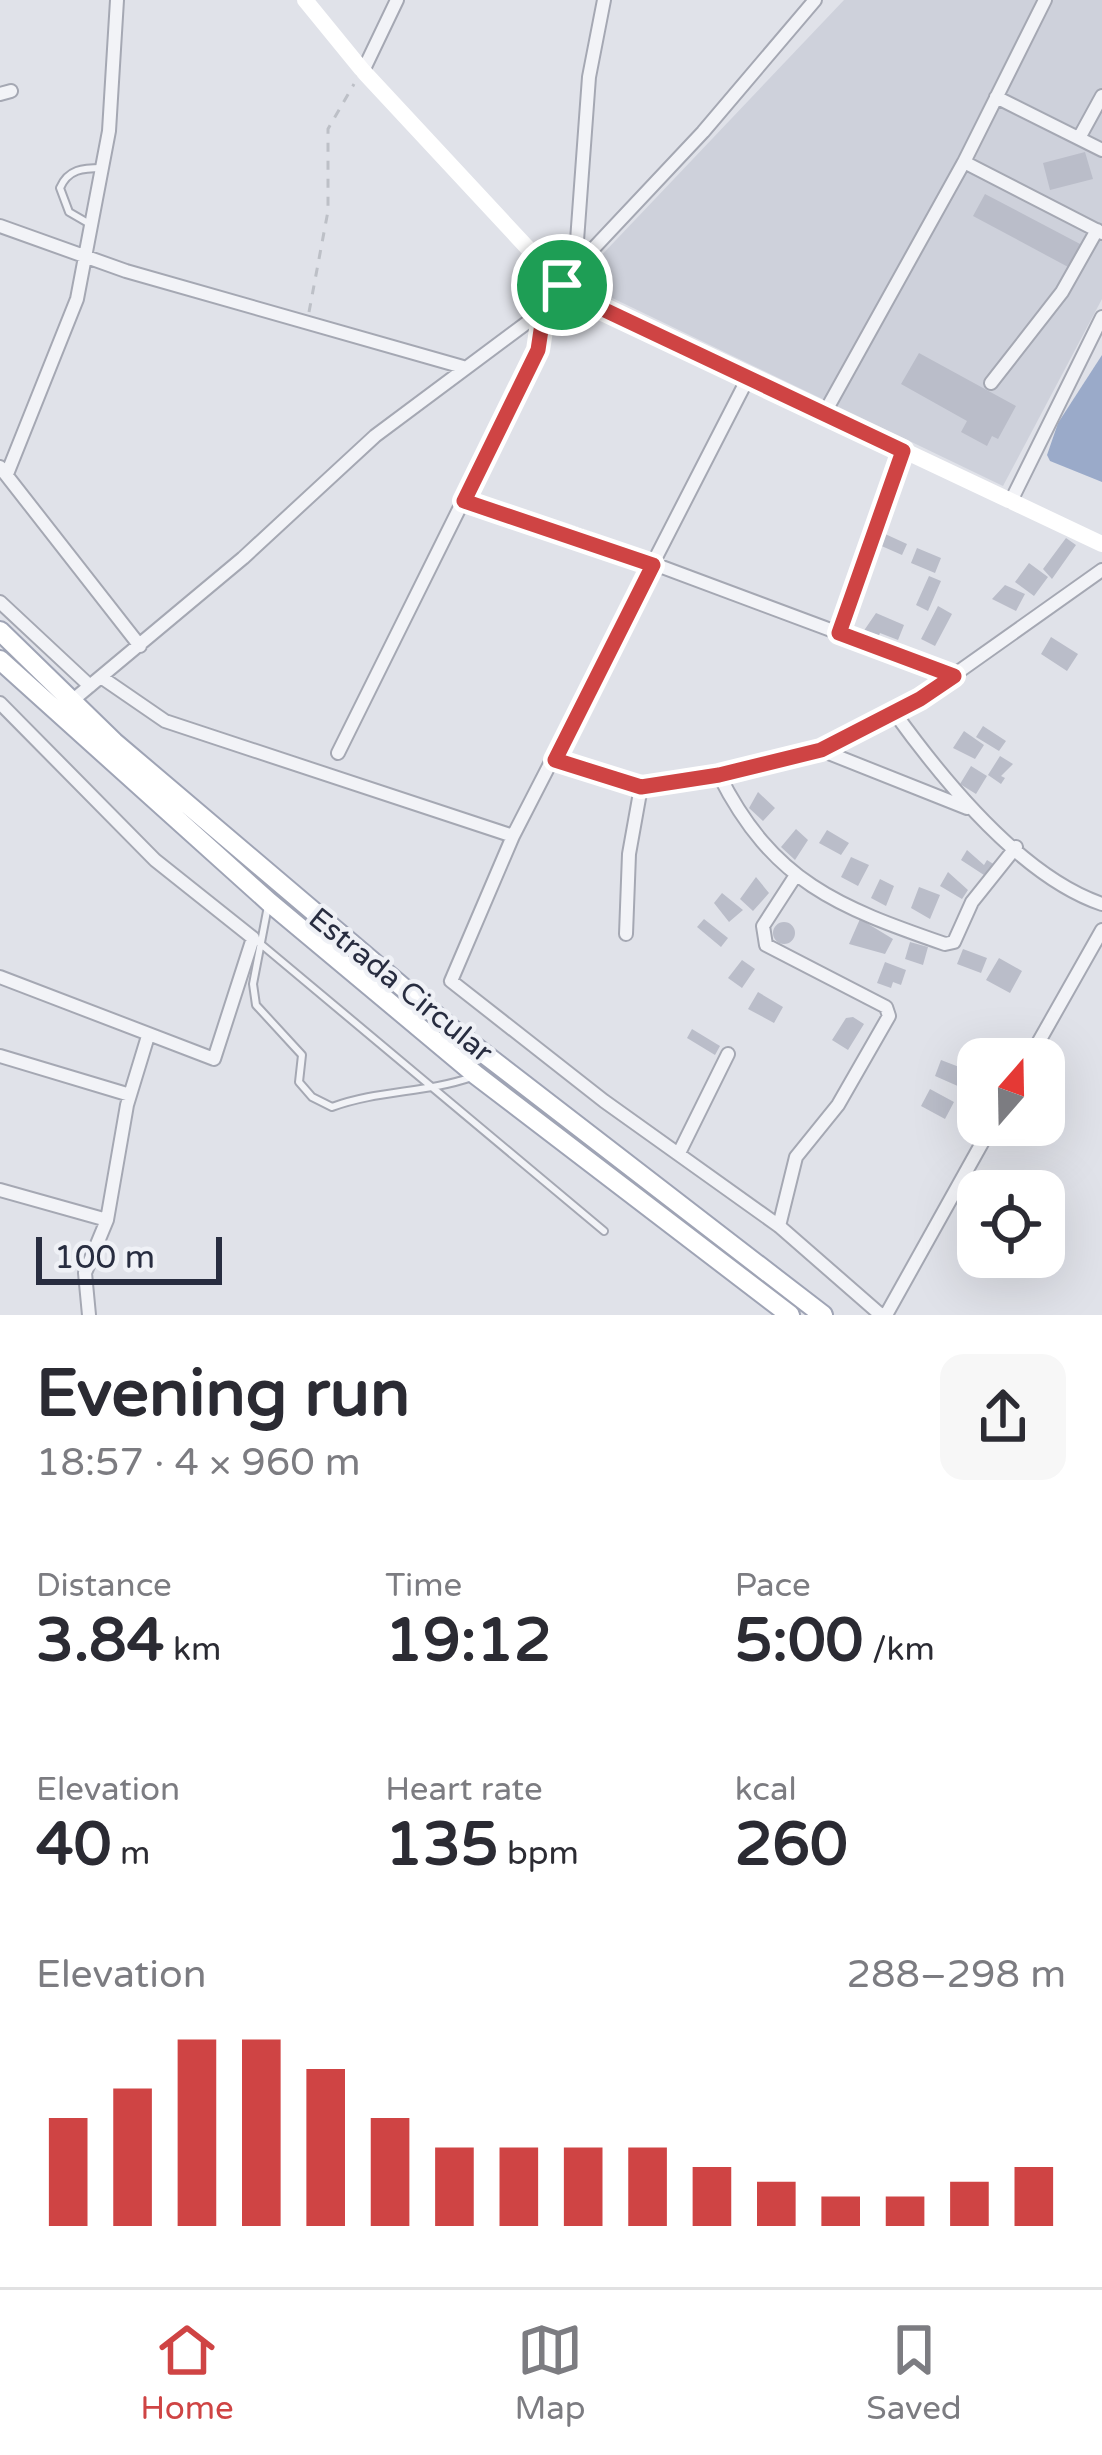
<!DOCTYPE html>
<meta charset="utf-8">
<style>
body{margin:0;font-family:"Varela Round",sans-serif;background:#f7f7f7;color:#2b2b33;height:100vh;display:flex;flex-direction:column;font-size:45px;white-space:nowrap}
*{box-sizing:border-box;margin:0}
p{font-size:39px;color:#7c7c81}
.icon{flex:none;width:66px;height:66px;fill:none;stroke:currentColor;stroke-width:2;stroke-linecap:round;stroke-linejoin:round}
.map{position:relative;height:1315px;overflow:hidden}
.details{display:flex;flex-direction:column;background:#fff;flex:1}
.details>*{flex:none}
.needle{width:78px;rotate:20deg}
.buttons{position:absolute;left:957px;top:1038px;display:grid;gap:24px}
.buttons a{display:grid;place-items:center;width:108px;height:108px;border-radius:24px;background:#fff;box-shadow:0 12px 48px #0002;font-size:60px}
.scale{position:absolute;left:36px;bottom:30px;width:186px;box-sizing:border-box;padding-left:12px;border:6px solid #282d40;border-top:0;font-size:33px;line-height:42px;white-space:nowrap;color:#282d40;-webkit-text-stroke:9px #eff1f6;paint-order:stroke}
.pin{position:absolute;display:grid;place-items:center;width:102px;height:102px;color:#fff;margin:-51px;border:6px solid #fff;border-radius:50%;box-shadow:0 3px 12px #0007}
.round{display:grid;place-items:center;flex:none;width:126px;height:126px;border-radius:24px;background:#f7f7f7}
.overview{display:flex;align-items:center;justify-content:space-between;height:204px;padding:0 36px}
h1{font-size:66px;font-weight:700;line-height:90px}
.figures{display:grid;grid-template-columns:repeat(3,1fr);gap:18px;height:204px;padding:12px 36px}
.figures div{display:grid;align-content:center}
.figures b{font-size:60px;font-weight:700}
.figures small{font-size:33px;font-weight:400}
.figures p{font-size:33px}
.chart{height:336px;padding:24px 36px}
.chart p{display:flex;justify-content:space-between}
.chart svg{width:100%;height:216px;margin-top:12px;stroke:#cf4444;stroke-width:6}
.tab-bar{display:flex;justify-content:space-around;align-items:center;height:168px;border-top:3px solid #e1e1e2;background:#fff;font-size:33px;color:#7c7c81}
.tab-bar a{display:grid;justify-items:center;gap:6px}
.tab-bar .on{color:#cf4444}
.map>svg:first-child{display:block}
.built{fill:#ced1db}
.water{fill:#9aaac9}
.building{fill:#babdc9}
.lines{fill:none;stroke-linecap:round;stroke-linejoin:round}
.lane-casing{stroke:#a5a8b3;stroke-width:10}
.street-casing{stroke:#a5a8b3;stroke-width:16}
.primary-casing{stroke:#9fa4b5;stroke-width:22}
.path{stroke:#bdc0c7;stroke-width:3;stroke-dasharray:9 9;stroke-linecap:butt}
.lane{stroke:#f2f3f7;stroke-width:6}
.street{stroke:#f2f3f7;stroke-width:12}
.secondary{stroke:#fff;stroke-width:16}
.primary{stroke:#fff;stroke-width:18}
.route-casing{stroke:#fff;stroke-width:24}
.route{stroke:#cf4444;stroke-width:15}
.labels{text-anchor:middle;stroke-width:9;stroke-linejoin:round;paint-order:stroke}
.street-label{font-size:30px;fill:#282d40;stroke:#eff1f6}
</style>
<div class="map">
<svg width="1102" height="1315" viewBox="0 0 1102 1315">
<rect width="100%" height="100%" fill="#e0e2e9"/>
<path class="built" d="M844,0H1102V299L1003,486L577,281Z"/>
<path class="water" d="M1102,355V482L1050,461L1047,455L1058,423Z"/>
<path class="building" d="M1085,152L1093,179L1050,190L1043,163Z
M985,194L1082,245L1070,268L973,216Z
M919,353L1016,406L998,439L992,436L987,446L961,432L967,421L901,384Z
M883,533L907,544L902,555L877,544Z
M1066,538L1076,545L1052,579L1043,569Z
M917,548L941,558L935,573L911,563Z
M1029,563L1048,577L1034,596L1015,582Z
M929,576L941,581L928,611L916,605Z
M1005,585L1025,594L1016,611L992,599Z
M938,606L952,614L935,646L921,639Z
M876,613L904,625L898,640L880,633L877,640L863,632Z
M1051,637L1078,654L1067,671L1041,654Z
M983,726L1006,741L999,751L976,737Z
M964,731L984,745L975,759L953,748Z
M1000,756L1013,764L1001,776L1005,778L1001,784L988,775Z
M971,766L987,776L976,794L960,784Z
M758,792L775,808L763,821L749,808Z
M796,829L808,840L795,860L781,847Z
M827,830L849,843L841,855L819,843Z
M967,850L984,865L987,860L995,865L987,877L961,860Z
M851,857L869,865L858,886L841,877Z
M948,872L968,890L962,899L940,886Z
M756,877L769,893L753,911L740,899Z
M880,879L894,886L886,906L871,898Z
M919,887L940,895L930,919L911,908Z
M722,893L743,910L729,922L714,903Z
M704,919L728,938L721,947L697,927Z
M860,919L893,939L885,954L849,944Z
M773 933a11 11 0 1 1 22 0a11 11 0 1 1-22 0Z
M910,942L928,947L923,965L905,959Z
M963,949L987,958L981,973L957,964Z
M999,958L1022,971L1010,993L986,980Z
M742,960L755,969L742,988L728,978Z
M885,962L906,970L901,985L893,982L891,988L877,983Z
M758,992L783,1007L774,1023L748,1009Z
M853,1017L864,1024L848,1050L832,1040L846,1018Z
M692,1029L720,1046L715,1055L687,1038Z
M941,1060L967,1070L960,1087L935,1076Z
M930,1089L954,1102L945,1119L921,1106Z"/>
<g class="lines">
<g class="lane-casing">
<path id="lane" d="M88,223L69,212L60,188C68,169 83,168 102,168
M268,906L253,984L256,1005L302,1055L299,1082L312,1097L332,1107C378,1090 426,1093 472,1077
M256,940L604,1231"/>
</g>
<g class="street-casing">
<path id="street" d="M363,71L397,0
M0,94L11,91
M996,97L1102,150
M1079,138L1102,96
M964,162L1045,0
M0,226L126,271L463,367
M576,267L703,132L815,0
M748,378L513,836L451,981L604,1101L779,1226L881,1315
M991,383L1062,292L1097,230
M824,414L964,162L1102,233
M0,467L140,646
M7,474L77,299L109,131L117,0
M464,501L579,536L954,676
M1011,501L1102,317
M0,602L90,686
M839,633L903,451
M101,677L165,721L513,836
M73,700L243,558L375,436L544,310L575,268L589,77L604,0
M0,703L155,860L253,938L214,1059L0,977
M894,712C943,780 1022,877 1102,904
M821,750L967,808
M338,753L538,350L544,310
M555,761L641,787L719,775L821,750L920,699L1102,570
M719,775C773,882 838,907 945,944L954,942L972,902L1016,847
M626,934L629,854L641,787
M0,1056L130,1095
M1029,1059L1102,930
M679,1153L728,1054
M0,1190L107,1220
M779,1226L796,1157L838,1105L889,1016L886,1007L766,945L763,926L796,875
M89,1315L85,1273L107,1220L127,1105L148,1036
M886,1315L992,1125"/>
</g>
<g class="primary-casing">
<path id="primary" d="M0,631L114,742L452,1029L823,1315
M0,660L269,902L476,1075L790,1315"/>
</g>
<path class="path" d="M309,312L328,211V129L354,84"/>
<use href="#lane" class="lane"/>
<use href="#street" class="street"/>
<path class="secondary" d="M305,0L363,71L562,285L593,304L1102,544"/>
<use href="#primary" class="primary"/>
</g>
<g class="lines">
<g class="route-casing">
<path id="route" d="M562,285L592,304L903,451L839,633L954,676L920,699L821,750L719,775L641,787L555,760L653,565L464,501L538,350L544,310Z"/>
</g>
<use href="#route" class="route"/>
</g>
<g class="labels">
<g class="street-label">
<text transform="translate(401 985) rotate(39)" y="10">Estrada Circular</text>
</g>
</g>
</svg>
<div class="buttons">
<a><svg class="needle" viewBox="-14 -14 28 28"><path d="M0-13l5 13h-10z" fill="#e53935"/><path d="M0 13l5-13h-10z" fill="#7c7c81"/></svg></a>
<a><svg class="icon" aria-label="locate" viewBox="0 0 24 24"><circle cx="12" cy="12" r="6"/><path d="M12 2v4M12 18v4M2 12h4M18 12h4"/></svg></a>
</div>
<div class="scale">100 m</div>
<div class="pin" style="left:562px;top:285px;background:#1e9e55"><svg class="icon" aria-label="arrive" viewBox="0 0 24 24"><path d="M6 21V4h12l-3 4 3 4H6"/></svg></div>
</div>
<section class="details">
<div class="overview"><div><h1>Evening run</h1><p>18:57 · 4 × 960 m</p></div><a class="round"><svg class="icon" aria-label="share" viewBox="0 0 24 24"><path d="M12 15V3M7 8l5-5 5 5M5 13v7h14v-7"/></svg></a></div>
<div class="figures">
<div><p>Distance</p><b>3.84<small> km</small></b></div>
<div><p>Time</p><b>19:12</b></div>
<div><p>Pace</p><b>5:00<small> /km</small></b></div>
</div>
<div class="figures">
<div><p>Elevation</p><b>40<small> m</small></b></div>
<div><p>Heart rate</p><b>135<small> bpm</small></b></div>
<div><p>kcal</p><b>260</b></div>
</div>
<div class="chart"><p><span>Elevation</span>288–298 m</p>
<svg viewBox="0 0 160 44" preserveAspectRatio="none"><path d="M5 44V22M15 44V16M25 44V6M35 44V6M45 44V12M55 44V22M65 44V28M75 44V28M85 44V28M95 44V28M105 44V32M115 44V35M125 44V38M135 44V38M145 44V35M155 44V32"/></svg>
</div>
</section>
<nav class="tab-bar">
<a class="on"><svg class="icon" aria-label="home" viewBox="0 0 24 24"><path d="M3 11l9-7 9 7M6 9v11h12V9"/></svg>Home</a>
<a><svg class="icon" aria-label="map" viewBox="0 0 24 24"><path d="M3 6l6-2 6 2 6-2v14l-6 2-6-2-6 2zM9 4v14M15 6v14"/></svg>Map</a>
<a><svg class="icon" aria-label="saved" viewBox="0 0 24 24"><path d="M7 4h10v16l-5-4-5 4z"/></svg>Saved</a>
</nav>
